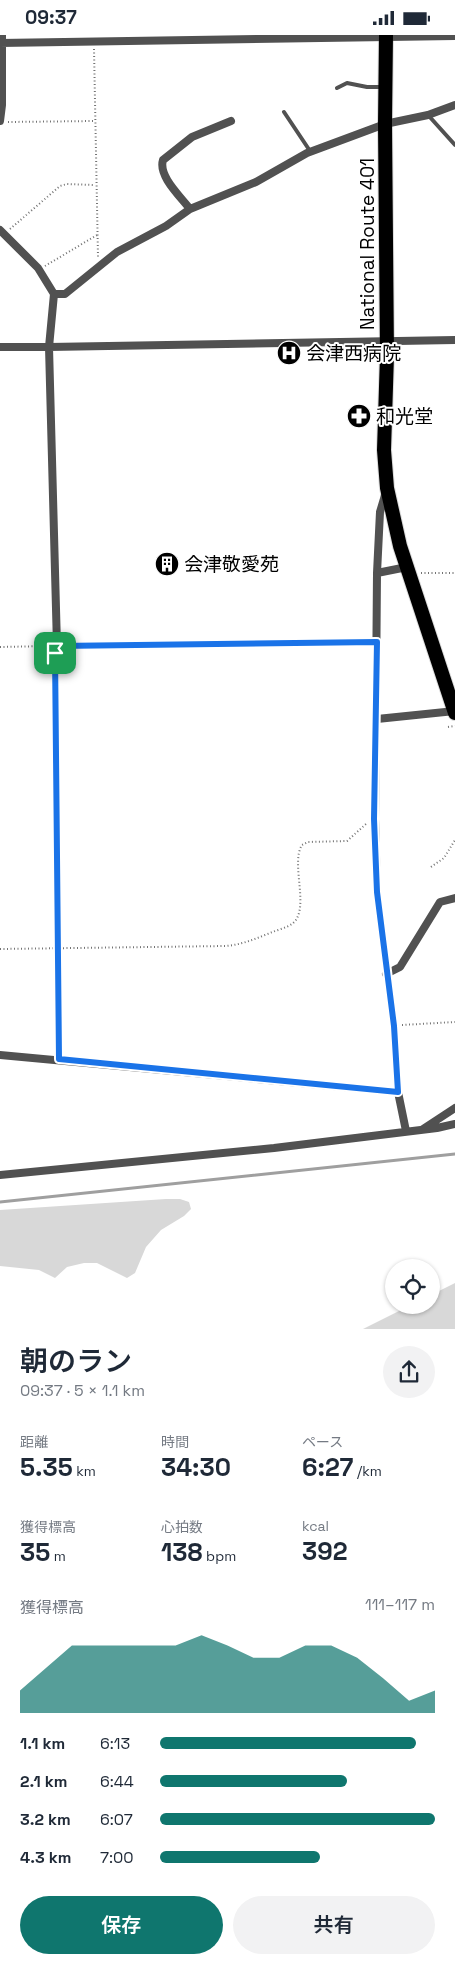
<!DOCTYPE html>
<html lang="ja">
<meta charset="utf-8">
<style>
body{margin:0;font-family:"Space Grotesk","Noto Sans JP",sans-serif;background:#f2f2f3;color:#1f2937;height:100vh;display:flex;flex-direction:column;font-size:19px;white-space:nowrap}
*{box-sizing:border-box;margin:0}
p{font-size:16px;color:#747a83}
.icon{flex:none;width:28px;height:28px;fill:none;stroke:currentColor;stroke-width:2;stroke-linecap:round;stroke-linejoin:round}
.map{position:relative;height:1294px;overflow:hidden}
.details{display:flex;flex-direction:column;background:#fff;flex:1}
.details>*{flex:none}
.tools{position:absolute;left:385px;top:1224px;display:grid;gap:10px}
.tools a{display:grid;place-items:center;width:55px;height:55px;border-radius:50%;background:#fff;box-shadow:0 1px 4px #0004;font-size:25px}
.pin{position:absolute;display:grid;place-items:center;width:42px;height:42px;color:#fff;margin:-21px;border-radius:10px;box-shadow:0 2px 8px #0006}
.round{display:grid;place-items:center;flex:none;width:52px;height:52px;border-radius:26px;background:#f2f2f3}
.overview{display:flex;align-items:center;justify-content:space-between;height:85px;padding:0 20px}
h1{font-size:28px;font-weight:600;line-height:38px}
.stats{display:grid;grid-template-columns:repeat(3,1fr);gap:8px;height:85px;padding:5px 20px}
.stats div{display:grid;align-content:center}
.stats b{font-size:25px;font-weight:600}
.stats small{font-size:14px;font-weight:400}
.stats p{font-size:14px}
.chart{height:140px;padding:10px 20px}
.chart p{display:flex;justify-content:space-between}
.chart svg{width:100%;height:90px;margin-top:5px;fill:#0f766e;opacity:.7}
.action{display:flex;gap:10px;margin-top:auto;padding:10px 20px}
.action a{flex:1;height:58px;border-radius:30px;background:#0f766e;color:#fff;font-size:20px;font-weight:600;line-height:58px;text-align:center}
.action a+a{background:#f2f2f3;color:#1f2937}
ul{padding:0 20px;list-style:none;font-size:16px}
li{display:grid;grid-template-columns:80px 60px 1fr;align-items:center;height:38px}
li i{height:12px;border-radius:6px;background:#0f766e}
.status{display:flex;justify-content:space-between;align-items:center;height:35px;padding:0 25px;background:#fff;direction:ltr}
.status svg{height:14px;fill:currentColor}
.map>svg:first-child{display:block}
.green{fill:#d8d8d8}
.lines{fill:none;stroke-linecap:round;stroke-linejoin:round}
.stream{stroke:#9f9f9f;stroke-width:3}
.highway-casing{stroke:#dbdbdb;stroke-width:16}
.path{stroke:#737373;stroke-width:2;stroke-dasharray:1 2.5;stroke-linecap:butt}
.lane{stroke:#515151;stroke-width:4}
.street{stroke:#515151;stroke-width:8}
.highway{stroke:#000;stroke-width:14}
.route-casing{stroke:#fff;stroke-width:10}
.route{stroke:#1a73e8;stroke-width:6}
.labels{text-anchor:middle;stroke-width:4;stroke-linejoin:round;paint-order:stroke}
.street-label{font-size:19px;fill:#000;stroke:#fff}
.poi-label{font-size:19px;fill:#000;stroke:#fff;text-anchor:start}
</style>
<div class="status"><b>09:37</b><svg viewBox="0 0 49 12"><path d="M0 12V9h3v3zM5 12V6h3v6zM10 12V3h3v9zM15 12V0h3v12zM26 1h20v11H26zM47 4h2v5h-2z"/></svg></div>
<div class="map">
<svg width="455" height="1294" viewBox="0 0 455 1294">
<rect width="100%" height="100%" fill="#fff"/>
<path class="green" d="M166,1164H180L189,1167L191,1174L184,1181L161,1195L146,1212L135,1238L127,1243L97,1228H84L67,1232L55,1243L39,1235L0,1231V1175Z
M455,1248V1294H363L411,1270H431V1260Z"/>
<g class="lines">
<path class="stream" d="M0,1167L455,1119"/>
<g class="highway-casing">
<path id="highway" d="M386,0L385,89L387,320L384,415L387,453L400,511L455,678"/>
</g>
<path class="path" d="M94,14L98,222
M8,87L95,86
M10,194L60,151L67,149L94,150
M45,231L97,200
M421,538H455
M0,612L48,611
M55,619L59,1017
M448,692L455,691
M431,832L444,823L455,805
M0,914L225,911C241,910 255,904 270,898C277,895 286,893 292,889C311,875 290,829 302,810L308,807L347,806L366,789
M402,990L455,987"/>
<path class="lane" d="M337,53L347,48L367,52H383
M284,77L310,116
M428,80L455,110"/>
<path class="street" d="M0,8L455,1
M455,70L428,80L385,89L307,118L256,147L190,174L166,191L117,217L65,259H54L49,312L455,305
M0,86L2,70V0
M190,174C180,161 158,141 163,125L192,102L231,86
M0,195L38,233L54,259
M0,312H49L57,611L377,607
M377,538L407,532
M377,684L455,676
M386,939L400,932L440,867L455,863
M0,1020L398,1057L394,991L377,857L375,784L377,538L380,477L386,457
M398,1057L406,1096
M423,1094L455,1073
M0,1140L274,1113L437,1093L455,1089"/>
<use href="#highway" class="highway"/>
</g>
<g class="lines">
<g class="route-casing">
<path id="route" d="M377,607L374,784L377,857L394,991L398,1057L59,1024L55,618L57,611Z"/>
</g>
<use href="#route" class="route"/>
</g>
<defs>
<g id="hospital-disc" transform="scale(1.25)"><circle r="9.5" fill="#000" stroke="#fff"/><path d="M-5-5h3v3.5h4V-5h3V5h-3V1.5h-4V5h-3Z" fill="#fff"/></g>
<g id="pharmacy-disc" transform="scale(1.25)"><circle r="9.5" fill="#000" stroke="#fff"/><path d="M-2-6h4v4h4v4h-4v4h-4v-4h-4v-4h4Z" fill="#fff"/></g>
<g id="building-disc" transform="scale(1.25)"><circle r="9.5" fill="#000" stroke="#fff"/><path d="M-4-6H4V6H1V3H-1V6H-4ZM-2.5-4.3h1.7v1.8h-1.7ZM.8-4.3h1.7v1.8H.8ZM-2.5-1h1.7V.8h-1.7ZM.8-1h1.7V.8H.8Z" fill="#fff"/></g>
</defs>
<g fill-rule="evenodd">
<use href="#hospital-disc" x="289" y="318"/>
<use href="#pharmacy-disc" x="359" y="381"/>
<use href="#building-disc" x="167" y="529"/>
</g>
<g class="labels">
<g class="street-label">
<text transform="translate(367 209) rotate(-90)" y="7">National Route 401</text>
</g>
<g class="poi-label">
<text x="306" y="325">会津西病院</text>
<text x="376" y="388">和光堂</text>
<text x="184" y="536">会津敬愛苑</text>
</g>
</g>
</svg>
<div class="tools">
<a><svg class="icon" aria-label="locate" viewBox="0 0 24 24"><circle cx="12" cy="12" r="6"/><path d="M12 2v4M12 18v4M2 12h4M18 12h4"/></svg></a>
</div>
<div class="pin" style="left:55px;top:618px;background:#1e9e55"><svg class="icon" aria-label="arrive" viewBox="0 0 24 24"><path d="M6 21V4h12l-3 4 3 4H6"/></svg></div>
</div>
<section class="details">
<div class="overview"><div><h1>朝のラン</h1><p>09:37 · 5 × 1.1 km</p></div><a class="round"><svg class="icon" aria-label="share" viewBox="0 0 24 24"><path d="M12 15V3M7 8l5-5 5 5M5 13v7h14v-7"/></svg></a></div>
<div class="stats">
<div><p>距離</p><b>5.35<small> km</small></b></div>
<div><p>時間</p><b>34:30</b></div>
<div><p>ペース</p><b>6:27<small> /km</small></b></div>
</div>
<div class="stats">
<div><p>獲得標高</p><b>35<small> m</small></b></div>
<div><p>心拍数</p><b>138<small> bpm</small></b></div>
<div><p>kcal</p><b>392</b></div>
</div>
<div class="chart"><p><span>獲得標高</span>111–117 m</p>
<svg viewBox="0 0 160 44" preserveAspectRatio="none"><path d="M0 44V33L10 22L20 11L30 11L40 11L50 11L60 11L70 6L80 11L90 17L100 17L110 11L120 11L130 17L140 27L150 38L160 33V44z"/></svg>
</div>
<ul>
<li><b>1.1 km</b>6:13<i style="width:93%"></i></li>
<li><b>2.1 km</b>6:44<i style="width:68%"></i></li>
<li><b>3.2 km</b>6:07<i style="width:100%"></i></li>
<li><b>4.3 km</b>7:00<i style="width:58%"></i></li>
</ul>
<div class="action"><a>保存</a><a>共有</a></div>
</section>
